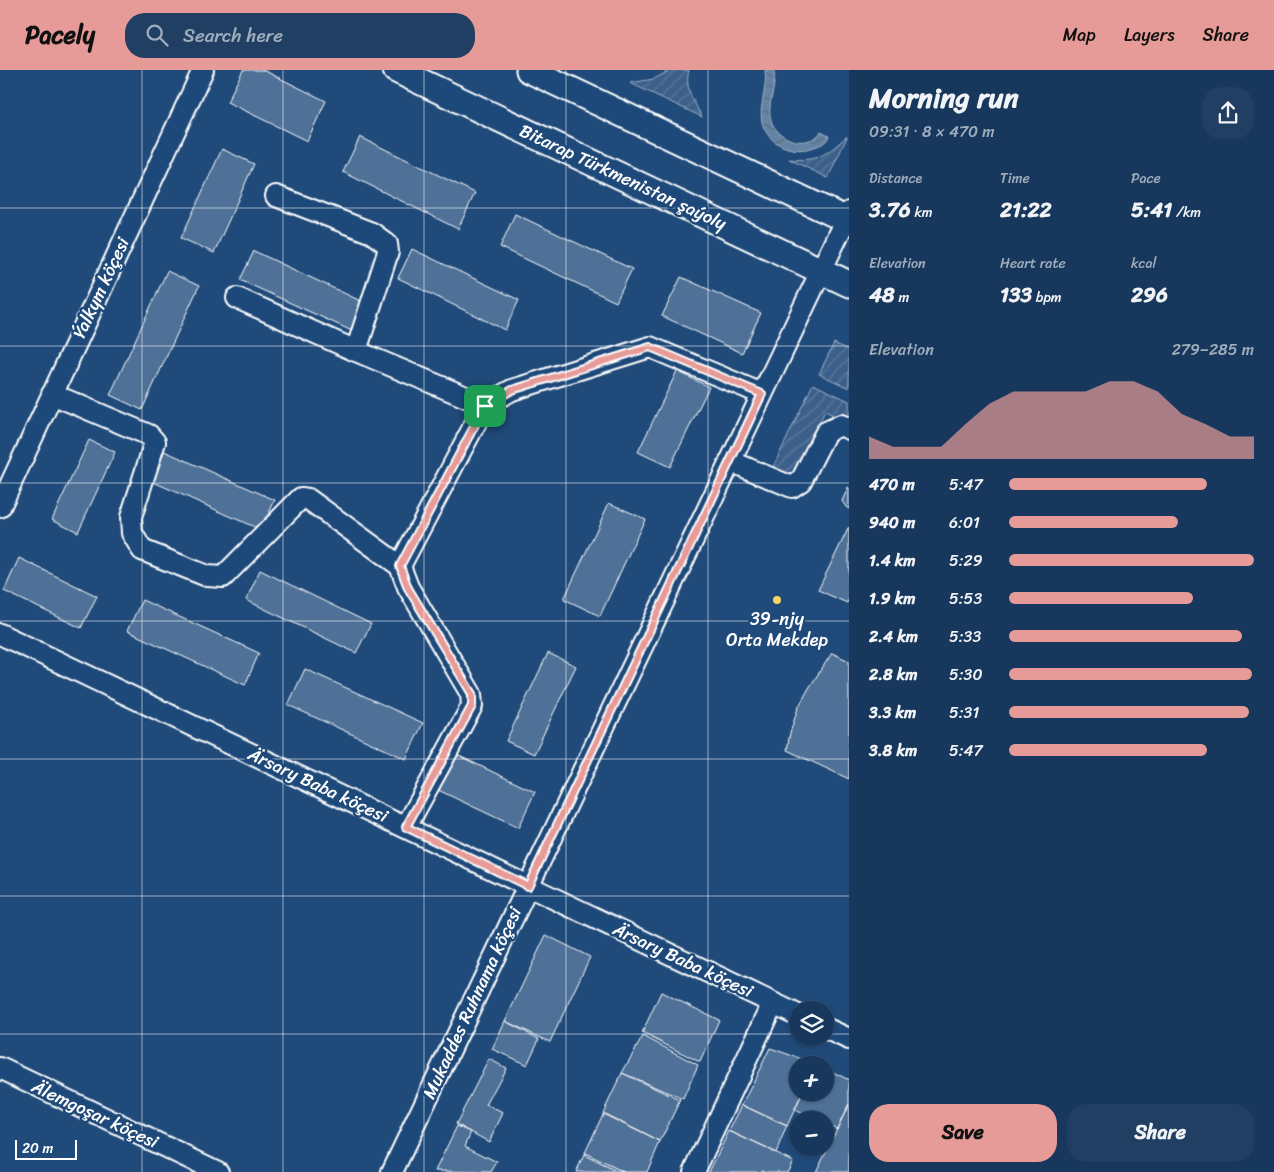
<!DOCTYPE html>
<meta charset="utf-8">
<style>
body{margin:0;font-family:Sriracha,sans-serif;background:#203f62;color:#f1f3f6;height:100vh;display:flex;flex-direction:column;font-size:19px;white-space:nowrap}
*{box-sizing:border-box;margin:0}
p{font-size:16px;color:#9eacbb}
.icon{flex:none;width:28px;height:28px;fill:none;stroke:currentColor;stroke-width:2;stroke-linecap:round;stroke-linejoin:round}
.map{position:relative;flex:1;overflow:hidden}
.sheet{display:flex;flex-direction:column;background:#17385c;width:425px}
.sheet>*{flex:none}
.fabs{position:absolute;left:789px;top:931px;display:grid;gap:10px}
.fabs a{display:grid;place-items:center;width:45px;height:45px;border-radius:50%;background:#17385c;box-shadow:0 1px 4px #0004,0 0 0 1px #365272;font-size:25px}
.scale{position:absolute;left:15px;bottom:12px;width:62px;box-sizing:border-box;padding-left:5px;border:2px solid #fff;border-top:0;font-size:14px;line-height:18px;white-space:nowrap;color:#fff;-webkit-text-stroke:4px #1f4a7a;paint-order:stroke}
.pin{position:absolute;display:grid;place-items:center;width:42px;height:42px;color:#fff;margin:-21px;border-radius:10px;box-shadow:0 2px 8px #0006}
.round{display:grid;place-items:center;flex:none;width:52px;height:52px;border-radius:20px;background:#203f62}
.summary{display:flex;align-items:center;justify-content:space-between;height:85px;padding:0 20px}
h1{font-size:28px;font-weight:800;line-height:38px}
.figures{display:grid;grid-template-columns:repeat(3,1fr);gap:8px;height:85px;padding:5px 20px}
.figures div{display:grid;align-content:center}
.figures b{font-size:21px;font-weight:800}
.figures small{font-size:14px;font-weight:400}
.figures p{font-size:14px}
.chart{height:140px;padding:10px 20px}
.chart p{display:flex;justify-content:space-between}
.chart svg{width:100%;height:90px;margin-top:5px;fill:#e69b98;opacity:.7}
.action{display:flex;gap:10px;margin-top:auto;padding:10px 20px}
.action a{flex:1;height:58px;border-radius:20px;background:#e69b98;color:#111;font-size:20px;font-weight:800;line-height:58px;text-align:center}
.action a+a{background:#203f62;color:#f1f3f6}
ul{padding:0 20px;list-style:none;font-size:16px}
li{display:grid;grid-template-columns:80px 60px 1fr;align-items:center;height:38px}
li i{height:12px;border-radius:6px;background:#e69b98}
header{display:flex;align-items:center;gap:30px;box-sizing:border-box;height:70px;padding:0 25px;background:#e69b98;color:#111}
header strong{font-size:24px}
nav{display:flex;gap:28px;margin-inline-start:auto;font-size:18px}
.search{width:350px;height:45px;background:#203f62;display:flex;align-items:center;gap:12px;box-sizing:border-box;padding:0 18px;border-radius:20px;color:#9eacbb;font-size:19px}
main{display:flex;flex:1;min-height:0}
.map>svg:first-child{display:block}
.garden{fill:url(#garden-furrows);stroke:#9eb0c5}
.water{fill:url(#water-waves);stroke:#a3b5c8}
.building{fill:#507197;stroke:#fff}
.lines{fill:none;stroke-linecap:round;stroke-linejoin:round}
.minor-casing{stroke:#fff;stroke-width:24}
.major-casing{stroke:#fff;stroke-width:29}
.minor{stroke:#1f4a7a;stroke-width:20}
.major{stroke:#1f4a7a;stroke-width:25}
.route-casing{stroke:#fff;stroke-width:10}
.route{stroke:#e69b98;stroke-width:6}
.grid{fill:none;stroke:#fff;stroke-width:1;stroke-opacity:0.55}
.poi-dot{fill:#ffd166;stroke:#1f4a7a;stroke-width:2}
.labels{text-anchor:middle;stroke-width:5;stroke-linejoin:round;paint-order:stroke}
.street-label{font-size:18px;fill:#fff;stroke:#1f4a7a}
.poi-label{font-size:18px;fill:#fff;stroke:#1f4a7a}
</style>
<header>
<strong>Pacely</strong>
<div class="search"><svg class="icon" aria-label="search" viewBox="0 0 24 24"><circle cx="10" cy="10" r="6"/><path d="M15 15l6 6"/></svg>Search here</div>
<nav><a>Map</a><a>Layers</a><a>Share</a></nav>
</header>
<main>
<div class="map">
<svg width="849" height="1102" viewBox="0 0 849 1102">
<defs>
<pattern id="garden-furrows" width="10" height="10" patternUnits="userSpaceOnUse" patternTransform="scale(1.25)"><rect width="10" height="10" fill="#3c618b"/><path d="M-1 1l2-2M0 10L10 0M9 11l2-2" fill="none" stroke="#59799c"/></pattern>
<pattern id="water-waves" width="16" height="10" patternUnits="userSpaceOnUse" patternTransform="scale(1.25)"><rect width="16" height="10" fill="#6583a4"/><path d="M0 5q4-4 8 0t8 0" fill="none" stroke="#5b6d81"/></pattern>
</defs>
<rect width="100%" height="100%" fill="#1f4a7a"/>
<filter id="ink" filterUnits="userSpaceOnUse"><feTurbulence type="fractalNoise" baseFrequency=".02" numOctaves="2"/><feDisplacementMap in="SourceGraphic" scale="10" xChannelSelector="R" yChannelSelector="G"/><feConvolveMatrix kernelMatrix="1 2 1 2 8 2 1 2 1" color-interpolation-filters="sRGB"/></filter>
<g filter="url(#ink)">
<path class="garden" d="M671,0H689C684,19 694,31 702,47L630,13L654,9Z
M846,67H847L828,108L789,89C817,92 826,85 846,67Z
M834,273L849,280V318L819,304Z
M813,314L849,331V353L825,341L795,402L790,406L775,401L773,397Z"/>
<path class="water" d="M765,0H774V2C777,19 765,36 772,53C780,71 808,79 821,62L829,66C826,73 821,75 814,77C796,84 772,77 764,58C756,41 768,20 765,0Z"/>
<path class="building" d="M243,0H263L326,31L307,71L227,32Z
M360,67L475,123L458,159L343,102Z
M222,79L254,94L214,183L181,168Z
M515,144L632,199L616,232L500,177Z
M412,179L519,230L505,260L398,208Z
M254,181L365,233L352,261L240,210Z
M167,201L199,216L142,340L110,325Z
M681,207L761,243L742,283L662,246Z
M677,301L709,317L670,397L638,382Z
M89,370L115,382L78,462L52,449Z
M162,380L275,430L261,460L149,410Z
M848,418H849V439L846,437L842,431Z
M609,433L645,449L600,546L564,529Z
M849,457V529L847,533L818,520Z
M19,488L97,526L81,558L4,521Z
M260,500L371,554L356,583L246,530Z
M142,530L259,583L245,615L127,561Z
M548,583L576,596L534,684L506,671Z
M832,583L849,591V709L787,680L790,663L798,638L809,618Z
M305,599L423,653L406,689L288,635Z
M455,684L535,722L518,758L438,720Z
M546,865L590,887L550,972L505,951Z
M661,922L719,950L700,992L642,963Z
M505,951L539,969L527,995L492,979Z
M643,966L698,995L683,1029L622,1003Z
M770,978L816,994V995H798V1022H803L787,1056L742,1035Z
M489,989L506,998L486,1035L503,1043L489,1072L456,1054Z
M825,998L849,1010V1034L837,1059L825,1053V1050H817L795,1040L803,1022H825Z
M622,1003L680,1030L660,1072L603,1043Z
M849,1034V1102H816Z
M742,1035L787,1056L776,1083L729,1061Z
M603,1044L660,1072L647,1102H618L584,1085Z
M457,1056L471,1062L465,1076L497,1092L491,1102L435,1101Z
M729,1061L793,1091L787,1102H767L762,1100L761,1102H709Z
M585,1083L624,1102H576Z"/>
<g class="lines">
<g class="minor-casing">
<path id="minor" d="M276,126L372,163L387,174L388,182L356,281L485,335
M237,228L356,281
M52,324L149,365L155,372L131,447L132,463L142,480L207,506L223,507L301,428L308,429L400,496L408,517L471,624L472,636L406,757
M730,391L792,417L801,411L826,362L841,355L849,359
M0,437L203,0
M400,496L485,335L512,320L650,277L762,324
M0,564L798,945
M825,958L849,969
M0,998L218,1102
M392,1102L849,142
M694,1102L773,933"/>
</g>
<g class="major-casing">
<path id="major" d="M396,0L849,214
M529,0L849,151"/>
</g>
<use href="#minor" class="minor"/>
<use href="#major" class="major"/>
</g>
</g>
<g class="lines" filter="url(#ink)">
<g class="route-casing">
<path id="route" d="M650,277L762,324L528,816L406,757L472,636V624L408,518L400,496L485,336L512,320Z"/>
</g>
<use href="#route" class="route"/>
</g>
<path class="grid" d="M142,0V1102M283,0V1102M424,0V1102M566,0V1102M708,0V1102M0,138H849M0,276H849M0,413H849M0,551H849M0,689H849M0,826H849M0,964H798M825,964H849"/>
<circle class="poi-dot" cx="777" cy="530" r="5"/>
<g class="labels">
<g class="street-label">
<text transform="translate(623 107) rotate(25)" y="6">Bitarap Türkmenistan şaýoly</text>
<text transform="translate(101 218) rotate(-65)" y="6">Ýalkym köçesi</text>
<text transform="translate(318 715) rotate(25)" y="6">Ärsary Baba köçesi</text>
<text transform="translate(683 890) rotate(25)" y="6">Ärsary Baba köçesi</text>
<text transform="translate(472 933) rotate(-65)" y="6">Mukaddes Ruhnama köçesi</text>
<text transform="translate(95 1044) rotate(25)" y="6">Älemgoşar köçesi</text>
</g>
<g class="poi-label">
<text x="777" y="555">39-njy<tspan x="777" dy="21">Orta Mekdep</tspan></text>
</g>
</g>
</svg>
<div class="fabs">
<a><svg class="icon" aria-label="layers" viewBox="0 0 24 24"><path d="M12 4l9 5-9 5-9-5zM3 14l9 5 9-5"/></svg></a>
<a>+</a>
<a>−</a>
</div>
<div class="scale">20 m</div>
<div class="pin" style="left:485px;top:336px;background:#1e9e55"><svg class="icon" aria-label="arrive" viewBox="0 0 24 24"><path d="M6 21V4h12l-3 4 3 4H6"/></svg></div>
</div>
<section class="sheet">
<div class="summary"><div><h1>Morning run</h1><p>09:31 · 8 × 470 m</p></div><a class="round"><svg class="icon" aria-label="share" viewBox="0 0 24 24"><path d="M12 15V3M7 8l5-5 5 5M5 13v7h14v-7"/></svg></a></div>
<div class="figures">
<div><p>Distance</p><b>3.76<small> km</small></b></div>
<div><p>Time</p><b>21:22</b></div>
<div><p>Pace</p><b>5:41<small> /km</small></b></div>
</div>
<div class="figures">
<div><p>Elevation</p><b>48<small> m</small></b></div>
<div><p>Heart rate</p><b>133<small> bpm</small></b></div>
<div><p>kcal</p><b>296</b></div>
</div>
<div class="chart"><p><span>Elevation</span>279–285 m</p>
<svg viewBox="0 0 160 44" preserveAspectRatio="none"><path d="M0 44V33L10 38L20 38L30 38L40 27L50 17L60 11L70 11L80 11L90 11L100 6L110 6L120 11L130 22L140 27L150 33L160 33V44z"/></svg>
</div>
<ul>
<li><b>470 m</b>5:47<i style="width:81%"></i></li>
<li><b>940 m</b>6:01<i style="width:69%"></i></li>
<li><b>1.4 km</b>5:29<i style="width:100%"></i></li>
<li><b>1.9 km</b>5:53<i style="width:75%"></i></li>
<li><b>2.4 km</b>5:33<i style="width:95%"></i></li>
<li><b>2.8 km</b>5:30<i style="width:99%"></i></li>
<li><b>3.3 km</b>5:31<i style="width:98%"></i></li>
<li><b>3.8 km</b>5:47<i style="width:81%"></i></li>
</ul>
<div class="action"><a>Save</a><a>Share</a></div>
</section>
</main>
